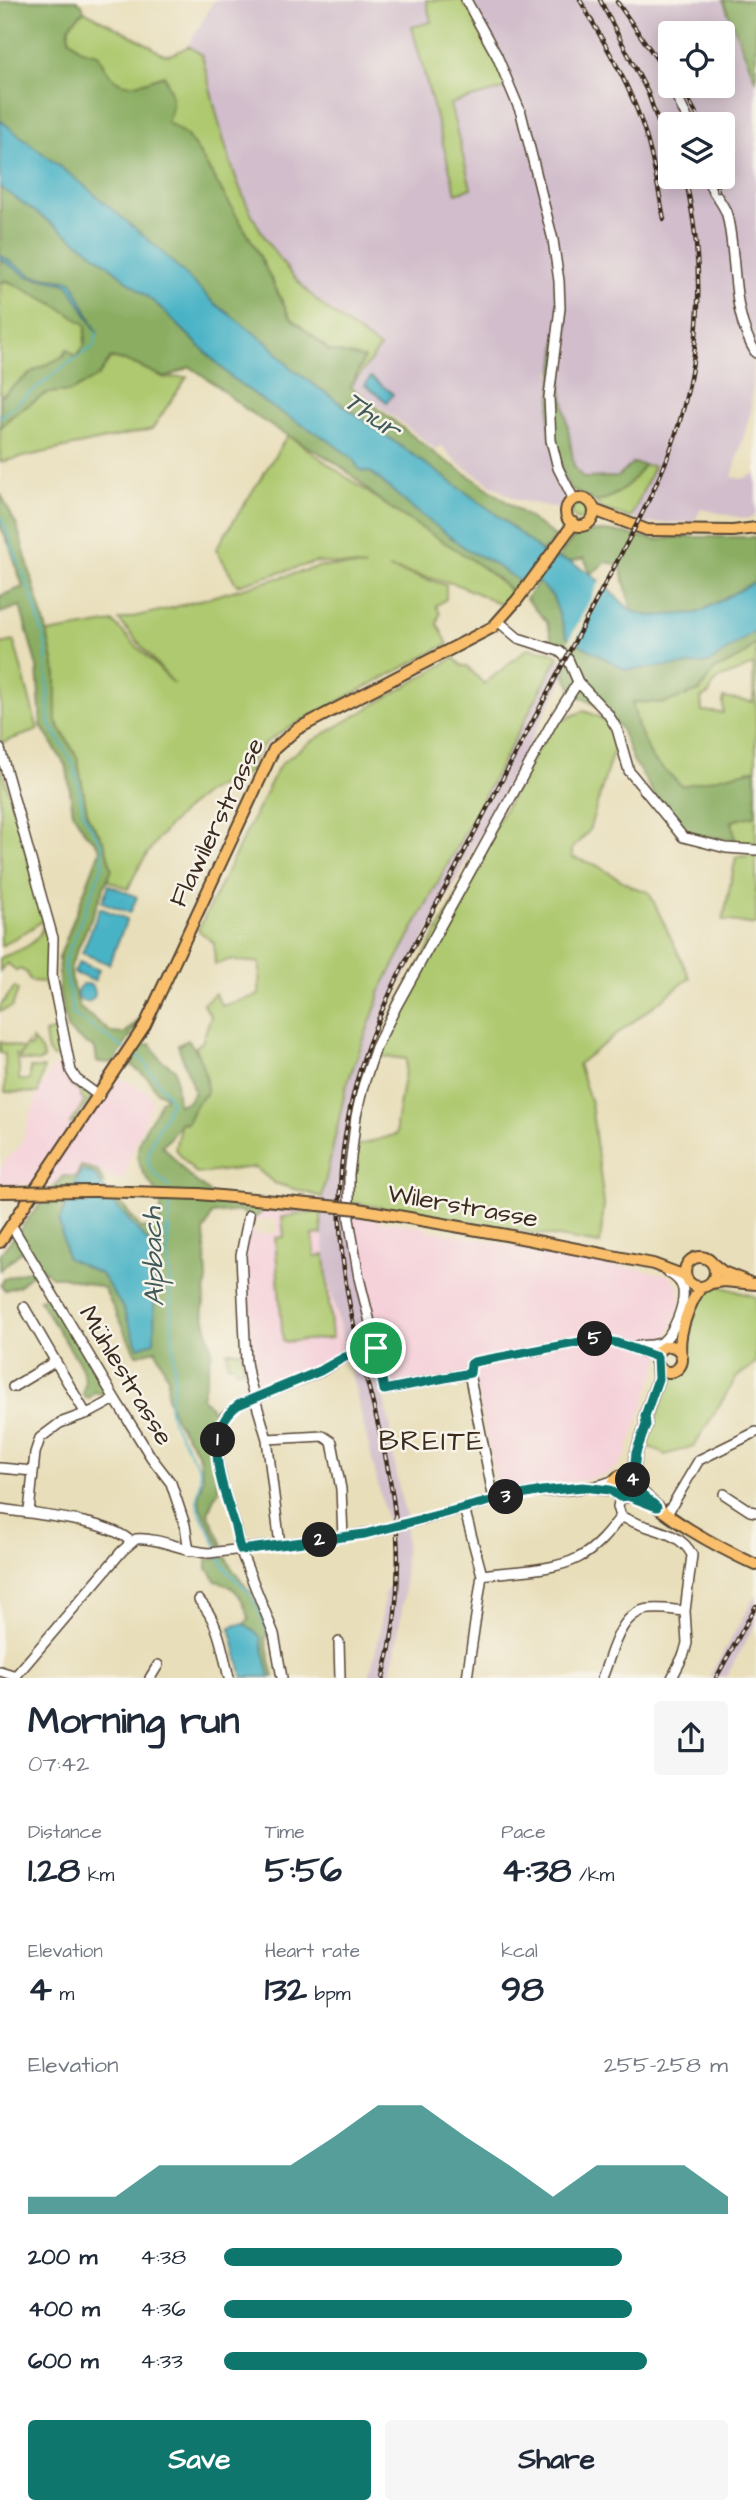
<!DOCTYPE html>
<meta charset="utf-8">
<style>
body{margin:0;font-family:"Architects Daughter",sans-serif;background:#f6f6f7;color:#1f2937;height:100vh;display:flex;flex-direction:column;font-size:26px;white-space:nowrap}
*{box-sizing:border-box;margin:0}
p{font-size:23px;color:#747a83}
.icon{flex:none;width:38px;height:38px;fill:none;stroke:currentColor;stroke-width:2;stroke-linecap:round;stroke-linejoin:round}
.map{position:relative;height:1678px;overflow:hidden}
.panel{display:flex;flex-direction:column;background:#fff;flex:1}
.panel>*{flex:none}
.buttons{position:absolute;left:658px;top:21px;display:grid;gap:14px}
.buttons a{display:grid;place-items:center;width:77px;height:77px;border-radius:7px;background:#fff;box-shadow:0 4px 18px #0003;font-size:35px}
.pin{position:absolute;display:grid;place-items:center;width:60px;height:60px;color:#fff;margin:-30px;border:4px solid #fff;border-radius:50%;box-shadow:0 2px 7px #0007}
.km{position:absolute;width:35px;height:35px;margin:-18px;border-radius:50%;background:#222;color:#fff;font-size:19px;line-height:35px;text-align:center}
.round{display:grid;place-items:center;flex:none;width:74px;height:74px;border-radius:7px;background:#f6f6f7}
.head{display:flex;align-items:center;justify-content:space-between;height:119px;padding:0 28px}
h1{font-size:38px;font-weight:800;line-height:52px}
.metrics{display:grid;grid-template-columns:repeat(3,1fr);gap:10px;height:119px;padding:7px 28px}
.metrics div{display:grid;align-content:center}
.metrics b{font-size:35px;font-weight:800}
.metrics small{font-size:19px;font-weight:400}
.metrics p{font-size:19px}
.chart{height:196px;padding:14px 28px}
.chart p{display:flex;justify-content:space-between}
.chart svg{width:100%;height:126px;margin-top:7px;fill:#0f766e;opacity:.7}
.primary-button{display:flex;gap:14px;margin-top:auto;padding:14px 28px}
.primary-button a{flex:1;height:80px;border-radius:7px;background:#0f766e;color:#fff;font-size:28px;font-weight:800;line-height:80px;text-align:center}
.primary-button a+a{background:#f6f6f7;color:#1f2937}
ul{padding:0 28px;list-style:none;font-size:23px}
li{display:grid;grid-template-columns:112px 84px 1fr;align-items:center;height:52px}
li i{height:18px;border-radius:9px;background:#0f766e}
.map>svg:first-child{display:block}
.built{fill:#f5cfd9}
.industrial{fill:#d1bdcb;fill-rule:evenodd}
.green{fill:#aec96f;stroke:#747a46;stroke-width:2;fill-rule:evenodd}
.forest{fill:#8aad62;stroke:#626c40;stroke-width:2}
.water{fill:#48b3c6;stroke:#426e72;stroke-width:2}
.pier{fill:#e8deb9}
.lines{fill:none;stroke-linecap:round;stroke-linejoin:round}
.stream{stroke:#48b3c6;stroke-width:2}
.minor-casing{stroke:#554535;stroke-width:12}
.major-casing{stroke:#554535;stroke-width:14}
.minor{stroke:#fff;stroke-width:9}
.major{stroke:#f9bf6c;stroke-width:10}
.rail-casing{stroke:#3b2a1e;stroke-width:4.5}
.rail{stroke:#f7f3e8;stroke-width:2;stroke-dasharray:5;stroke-linecap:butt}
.minor-bridge-casing{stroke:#554535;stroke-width:12;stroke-linecap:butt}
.major-bridge-casing{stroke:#554535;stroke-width:14;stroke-linecap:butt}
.minor-bridge{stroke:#fff;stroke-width:9}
.major-bridge{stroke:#f9bf6c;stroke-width:10}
.route-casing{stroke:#fff;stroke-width:14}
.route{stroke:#0f766e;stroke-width:9}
.labels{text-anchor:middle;stroke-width:5;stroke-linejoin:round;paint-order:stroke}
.street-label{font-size:26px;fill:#3b2a1e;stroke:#f7f3e8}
.water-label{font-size:28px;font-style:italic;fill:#405a59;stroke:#f7f3e8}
.neighbourhood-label{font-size:28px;letter-spacing:2px;fill:#3b2a1e;stroke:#f7f3e8}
</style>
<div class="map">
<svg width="756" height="1678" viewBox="0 0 756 1678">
<rect width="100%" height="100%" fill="#f7f3e8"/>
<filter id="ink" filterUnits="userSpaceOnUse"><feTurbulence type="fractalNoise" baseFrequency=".0143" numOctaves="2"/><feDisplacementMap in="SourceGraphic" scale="14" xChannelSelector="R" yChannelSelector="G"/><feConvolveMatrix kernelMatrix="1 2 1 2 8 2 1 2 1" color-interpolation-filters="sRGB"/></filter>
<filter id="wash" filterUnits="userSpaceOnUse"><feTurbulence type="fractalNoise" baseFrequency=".00686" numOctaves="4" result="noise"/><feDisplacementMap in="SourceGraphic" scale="28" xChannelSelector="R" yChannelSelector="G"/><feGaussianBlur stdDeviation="1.57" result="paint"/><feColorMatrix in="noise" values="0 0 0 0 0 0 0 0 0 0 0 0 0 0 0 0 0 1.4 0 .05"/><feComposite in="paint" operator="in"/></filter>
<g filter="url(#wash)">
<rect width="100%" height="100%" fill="#e8deb9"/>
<path class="built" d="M64,1065L68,1075L102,1106L120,1078L148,1092L153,1101L131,1154L123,1181L82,1166L76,1177L63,1176L56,1184L3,1186L0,1182V1171L6,1159L20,1147L39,1090L55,1066Z
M256,1204L321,1210L327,1274L345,1354L314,1371L256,1393L251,1372L245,1282L242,1268L246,1229H255L256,1235L278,1232L276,1219L254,1221Z
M347,1215L428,1228V1230L669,1275L679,1287L681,1300L625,1457L615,1469L601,1477L499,1494L474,1376L382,1394Z"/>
<path class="industrial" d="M214,0H722L756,85V353L753,349L751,411L732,477L742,479L756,473V515L747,519L701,509L694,522L649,523L647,525L632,518L633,512L618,477L583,478L574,466L561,385L567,332L551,373L571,501L565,510L518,500L504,493L459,464L441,445L437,450L352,385L379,348L305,289L273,252L250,213L230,167L202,55L188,46ZM670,33H723V86H670ZM670,124H723V177H670Z
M559,656L570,667L392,1000L367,1065L346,1200L382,1393L391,1427L390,1437L401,1499L406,1514L404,1596L395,1653L389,1677L369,1678L380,1633L385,1592L390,1585V1534L327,1274L322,1227V1197L346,1087L379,998V993Z
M756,1595V1623L726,1677H709Z"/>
<path class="green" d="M426,0H466L511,87L450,104L471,188L456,193L412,27L431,22Z
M84,11L151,46C164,60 174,55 188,46L202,55C224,143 238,220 304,288C326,311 355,329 380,348L352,385L364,359L330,351L290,317L254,245L198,151L186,135L167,122L164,76C129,88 115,92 98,55L81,50L69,38L68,25Z
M8,281L56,305L86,325L84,346L75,358L67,349L61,358L33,371L0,397V282Z
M111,358L130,362L165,378L187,377L152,429L0,462V428L12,416L47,393L72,391L98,376Z
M288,435C329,464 369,495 412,522C450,547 480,560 513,594L501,604L456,584L388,568L446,585V599L436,606L440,613L437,623L448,644L286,729L264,744L248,766L252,771C236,779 216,785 203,795C171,819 144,852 128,889L107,880L104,842L88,817L77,757L56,721V675L47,633L113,622L174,684L119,620L168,609L321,566L366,567L316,562L237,585L216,549Z
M644,465L654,466L631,518L600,508L596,502C619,496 631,484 644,465Z
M572 512a8 8 0 1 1 16 0a8 8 0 1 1-16 0Z
M14,641L38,730L1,743L0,644Z
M756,643V769L683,787L652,759L638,727L632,702L664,703L700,691L713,671L743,656ZM753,665V702L723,698V713L702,711L701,698L709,694L713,685L719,679Z
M528,648L551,652L559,656L379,993V998L346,1087L322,1197L274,1183L255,1167L196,1174L175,1149L181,1122L187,1123L207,1079L195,1047L202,1042L211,1016L203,1004L215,993L222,1006L259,995L260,963L230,960L215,964L214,943L198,930L278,768L283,762L307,744L454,658L462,666H467L484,684Z
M583,711C608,717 613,728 620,751H613L589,831L572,849V857L596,865L633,887L649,892L690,978L578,1064L591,1103L604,1204L600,1244L348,1202L353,1147L397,1134L396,1124L407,1059L378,1056L397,1005L551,725Z
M0,764L46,918C32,929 17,937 1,946Z
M756,815V850H740L735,840L732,821Z
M756,855V925L723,920L736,857Z
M43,925H47L49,930L53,999H51L44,982L30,981L26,972L19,969L17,971L7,963L0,971V958C17,951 39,946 43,925Z
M15,987L18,990L12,1007L0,1011V1006Z
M60,1029L64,1052L58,1058C45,1057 47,1044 45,1033Z
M32,1040L41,1050L44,1059L38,1062L19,1060L27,1043L28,1047H31Z
M0,1042L24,1049L18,1056L16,1055L19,1066V1080H30V1068H44L38,1093L5,1092V1054L0,1053Z
M67,1076L86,1091L91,1099L73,1124L70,1123L85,1101L80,1097V1092L71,1086Z
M321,1212L322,1234L313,1235L315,1256L325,1255L332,1338L283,1342L275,1238L284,1237L282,1217Z
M719,1286L756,1297V1363L737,1377L694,1446L665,1455L646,1445L670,1380L684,1365L683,1342L701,1295Z
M227,1351H242L243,1370H235V1365H228Z"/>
<path class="forest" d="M8,0H75L82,4L84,11L69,26V38L81,50L98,54C115,92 129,88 164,75C172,93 176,104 167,122L186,135L198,151L254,245L290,317L330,351L364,358L351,387L434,453L483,485L556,537L542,552L492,511L292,369L269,344L214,303L0,120V3Z
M723,0H756V82Z
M0,187L88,249L160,307L231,377L272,407L328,440L352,458L360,470L372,473L410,506L470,551L486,559L521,582L514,593C475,557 429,535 386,505C369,493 355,476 337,464C310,446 280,433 254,415C231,399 215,382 190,367L165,378L130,362L111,358L98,376L72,391L47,393L12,416L0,428V397L33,371L64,356L67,349L76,357L84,346L86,325L56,305L8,281L0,282V259L27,276L68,284L92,323L72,281L33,276L0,255Z
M568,332L561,385L574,466L583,478L618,477L633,463L644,465C631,484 619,496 596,502L569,488L551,440L549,418L558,333Z
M0,493L17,526L46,628L56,675V721L77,757L88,817L104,842L112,869L70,967L73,987L80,1008L112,1033L124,1034L141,1018L114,1063L97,1062L95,1048L86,1044L67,1029L59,991V958L100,850L94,840L86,834L73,813L67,768L41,726L37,667L20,606L0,613V596L23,587L9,544L0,526Z
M598,531L618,532L657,540L678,537H756V581L698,613L650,616L632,611L620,565L606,562L591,574L584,558L570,562L558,559C570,540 574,533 598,531Z
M539,581L553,597L567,637L708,663L756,630V643L743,656L713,671L700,691L664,703L632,702L638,727L652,759L682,786L756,769V815L732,821L735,840L678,833L633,760L621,729L604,709L575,694L564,674L572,656L554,646L547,622L526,599Z
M188,1040C200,1054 207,1074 207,1093L196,1104L187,1123L181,1122L169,1139L162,1145L188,1175L220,1201L321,1211L265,1210L253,1219L240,1211L212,1214L204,1232L207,1278L203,1310L212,1351L202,1398C223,1417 216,1425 214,1450C213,1463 217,1478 219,1491L214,1497L208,1513L223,1545H219L200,1507L199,1494L203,1477L198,1453L175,1419L167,1398L168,1378L156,1350L136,1355L104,1288L63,1277H51L22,1251L0,1270V1254L63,1176L76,1177L81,1166L97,1170L105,1184H102L94,1174L67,1257L101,1274L123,1308L138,1347L130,1222L113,1202L119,1201L141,1228H159L162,1199C144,1174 128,1161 145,1129C151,1119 157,1113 161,1100L165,1099V1095L157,1092L148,1078L131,1065L142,1045L150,1044L161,1060L175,1069L178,1105L189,1101L194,1091L178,1045Z
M29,1270L38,1273L39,1281L31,1274L19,1286L5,1290L1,1285L4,1279Z
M50,1295L106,1388V1395L95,1392L89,1398L83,1396L85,1381L81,1366L39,1300Z
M226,1557C232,1573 242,1579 251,1594C259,1607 265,1620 270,1635L265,1637L274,1677H270L260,1636L244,1624L249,1619C243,1599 237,1585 215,1581L211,1572L207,1569V1560Z"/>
<path class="water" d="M0,120L86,187L159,249L214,303L269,344L292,369L492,511L542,552L558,559L570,562L591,574L632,611L650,616L698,613L756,581V630L709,663L626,670L567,637L553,597L539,582H521L486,559L470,552L410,506L372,473L360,470L352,458L328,440L272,407L231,377L160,307L88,249L0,187Z
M0,255L33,276L72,281L98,334L68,284L27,276L0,259Z
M371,377L393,394L387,402L365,385Z
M109,885L137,897L130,913L102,902Z
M100,908L127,919L109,964L82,953Z
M79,962L99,970L94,981L74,973Z
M77 993a9 9 0 1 1 18 0a9 9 0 1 1-18 0Z
M81,1171L94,1174L113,1202L155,1250L154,1342L138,1347L123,1308L101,1274L67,1258L59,1221Z
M236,1624H244L260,1636L270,1677H243L230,1628Z"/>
<path class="pier" d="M601,579L607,584L574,646L568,642Z"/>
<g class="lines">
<path class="stream" d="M0,417L63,367L94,346L97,333
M0,515L32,596L46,645L49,722L74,765L84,815L102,845L103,864L64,964L74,1015L125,1049
M133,1053L141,1058L171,1100C167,1119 141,1149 150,1167C153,1175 164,1180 169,1187
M170,1199L168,1252L174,1362V1383L169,1406L172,1421L199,1468C204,1481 194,1493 198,1507C202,1521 212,1533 217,1548
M153,1248L161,1243L168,1227
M219,1556C229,1579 238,1578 251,1595C260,1609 264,1627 272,1642"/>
</g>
</g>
<g filter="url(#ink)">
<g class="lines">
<g class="minor-casing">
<path id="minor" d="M466,0L497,56L521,113L553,240L559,281L560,308L549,397L551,440L558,468L574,500
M672,87L690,124
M707,177C711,193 723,201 727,215C738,261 730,312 756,353
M499,622L518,638L559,651L568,659L578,682L608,714L617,729L629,771L683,837L726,848L756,850
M0,749L53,938L52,976L71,1071L76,1079L99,1096
M249,1215L241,1255L246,1362L249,1379L267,1439L280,1545
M12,1226L115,1399L151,1457L171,1483L185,1525L189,1551
M24,1307L86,1414
M635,1347C644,1344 653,1347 662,1342C674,1333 685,1305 683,1290C682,1282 676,1277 669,1273
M469,1373L384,1390L372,1330L359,1278L349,1219V1174L356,1116L363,1086L376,1047L397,1005L553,721L578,682
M13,1387L56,1361
M267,1439L323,1436L332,1442L341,1489L343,1537
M0,1468L33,1471
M592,1488L615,1492
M724,1494L750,1511L756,1512
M620,1497L618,1507L621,1516C643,1530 680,1529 692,1555L685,1611L687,1643L684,1654L672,1678
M494,1500L469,1373L471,1364L474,1362L596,1339L617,1343L657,1357
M464,1508L482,1575L467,1678
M0,1509C30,1514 111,1520 131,1542
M29,1512L35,1453L40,1438L60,1423L93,1411L115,1399
M667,1514L699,1460L756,1432
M408,1523C447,1514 485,1501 524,1494C553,1489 590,1492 616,1479
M482,1575C510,1571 553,1571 578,1558C596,1549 610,1531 621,1516
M199,1600C219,1622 222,1649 229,1678
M339,1642L340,1678
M0,1671L16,1676
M14,1678L122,1551L136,1539C159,1537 185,1552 209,1553L343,1537L378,1531
M150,1678L158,1665
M282,1678L274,1634L239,1547L236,1527L223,1487L218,1462V1442L225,1416L238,1405L320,1372L345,1357
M602,1678C612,1654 619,1610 651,1609C662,1608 674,1610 685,1611"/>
</g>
<g class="major-casing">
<path id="major" d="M566 512a14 14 0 1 1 28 0a14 14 0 1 1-28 0Z
M594,510L647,530L733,531L756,528
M94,1191L199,1194L319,1205
M358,1209L506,1235L653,1264L685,1276
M0,1242L145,1025L274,749L297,729L493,627L517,600L574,523
M685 1272a15 15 0 1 1 30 0a15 15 0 1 1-30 0Z
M713,1264L723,1272L748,1282
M711,1283L724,1281L756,1284
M656 1359a13 13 0 1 1 26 0a13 13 0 1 1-26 0Z
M681,1355C677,1335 689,1304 701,1287
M613 1486a11 11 0 1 1 22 0a11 11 0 1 1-22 0Z
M633,1480L636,1453L646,1425L645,1416L658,1379L657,1364
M635,1483C654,1514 722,1549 756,1565"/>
</g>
<use href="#minor" class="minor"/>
<use href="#major" class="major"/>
<g class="rail-casing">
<path id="rail" d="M580,0C600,36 622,71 637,110C651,144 657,183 664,219
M600,0L648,93L670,157
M617,2L670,78
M681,86L702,124
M714,177L718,191
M383,1678C395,1632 400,1583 397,1535C391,1445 355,1359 344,1269C334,1198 342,1125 364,1057C385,994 420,935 451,877C497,790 542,703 588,616C615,564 645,513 667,459C702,369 707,271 685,177
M716,1678L756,1606"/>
</g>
<use href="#rail" class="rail"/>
<g class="minor-bridge-casing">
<path id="minor-bridge" d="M345,1357L369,1351
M378,1531L408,1523"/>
</g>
<g class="major-bridge-casing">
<path id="major-bridge" d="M0,1192L94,1191
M319,1205L358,1209"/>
</g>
<use href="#minor-bridge" class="minor-bridge"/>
<use href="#major-bridge" class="major-bridge"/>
</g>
</g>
<g class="lines" filter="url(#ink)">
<g class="route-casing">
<path id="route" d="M596,1339L617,1343L657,1357L658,1379L645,1416L646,1425L636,1453L633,1480L640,1492L657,1507L628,1496L620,1497L610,1490L583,1487L542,1491L494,1500L365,1534L241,1550C237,1541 237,1532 234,1523C223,1487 200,1433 238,1405L320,1371L345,1357L376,1348L384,1390L470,1373L471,1364L474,1362Z"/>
</g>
<use href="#route" class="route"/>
</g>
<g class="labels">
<g class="street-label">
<text transform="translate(216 822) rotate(-64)" y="9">Flawilerstrasse</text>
<text transform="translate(463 1205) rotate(10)" y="9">Wilerstrasse</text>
<text transform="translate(127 1375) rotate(59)" y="9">Mühlestrasse</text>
</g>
<g class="water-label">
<text transform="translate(373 414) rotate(35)" y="10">Thur</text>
<text transform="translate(152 1257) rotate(-92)" y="10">Alpbach</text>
</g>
<g class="neighbourhood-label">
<text x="432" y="1450">BREITE</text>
</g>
</g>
</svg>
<div class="buttons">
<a><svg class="icon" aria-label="locate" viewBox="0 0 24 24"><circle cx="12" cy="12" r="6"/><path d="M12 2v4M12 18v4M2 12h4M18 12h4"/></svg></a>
<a><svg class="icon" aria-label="layers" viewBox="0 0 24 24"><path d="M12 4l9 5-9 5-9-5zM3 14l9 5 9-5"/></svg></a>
</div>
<div class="pin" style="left:376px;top:1348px;background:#1e9e55"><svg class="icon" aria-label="arrive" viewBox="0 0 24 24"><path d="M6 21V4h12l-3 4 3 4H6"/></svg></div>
<b class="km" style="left:218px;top:1440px">1</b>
<b class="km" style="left:320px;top:1540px">2</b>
<b class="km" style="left:506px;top:1497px">3</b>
<b class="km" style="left:633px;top:1480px">4</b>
<b class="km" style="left:595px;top:1339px">5</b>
</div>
<section class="panel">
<div class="head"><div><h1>Morning run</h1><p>07:42</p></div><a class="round"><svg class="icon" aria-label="share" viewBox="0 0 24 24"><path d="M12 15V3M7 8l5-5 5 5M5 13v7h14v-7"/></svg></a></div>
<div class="metrics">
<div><p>Distance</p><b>1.28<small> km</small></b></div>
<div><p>Time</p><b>5:56</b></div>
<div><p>Pace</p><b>4:38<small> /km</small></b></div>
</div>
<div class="metrics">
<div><p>Elevation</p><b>4<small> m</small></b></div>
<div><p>Heart rate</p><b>132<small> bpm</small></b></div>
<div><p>kcal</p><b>98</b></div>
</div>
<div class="chart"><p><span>Elevation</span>255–258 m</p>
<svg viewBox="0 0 160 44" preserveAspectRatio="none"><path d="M0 44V38L10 38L20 38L30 27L40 27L50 27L60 27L70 17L80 6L90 6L100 17L110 27L120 38L130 27L140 27L150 27L160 38V44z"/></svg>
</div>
<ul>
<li><b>200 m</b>4:38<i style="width:79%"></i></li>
<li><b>400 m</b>4:36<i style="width:81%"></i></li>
<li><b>600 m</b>4:33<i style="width:84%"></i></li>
</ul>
<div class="primary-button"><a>Save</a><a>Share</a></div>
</section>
